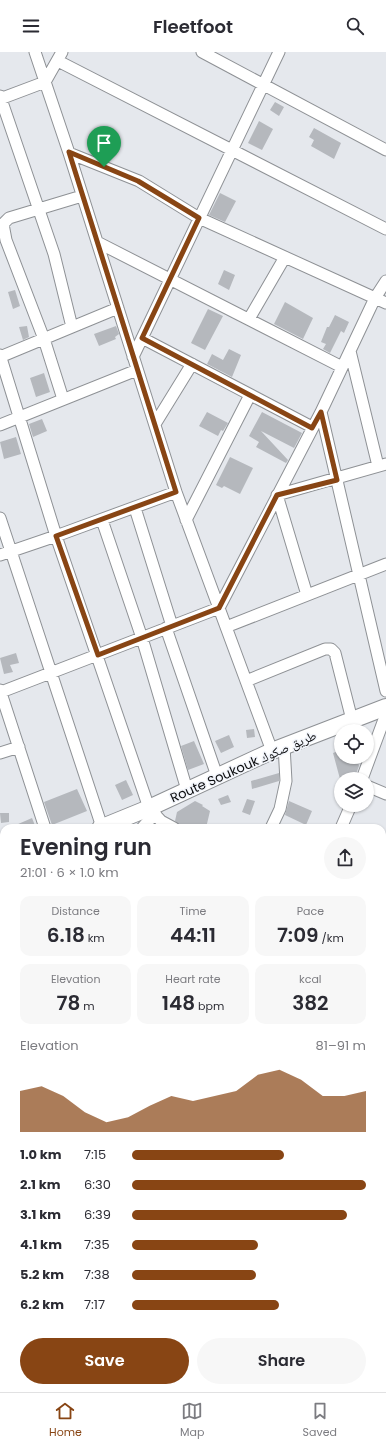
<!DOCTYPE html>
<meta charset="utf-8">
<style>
body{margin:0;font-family:Poppins,"Noto Naskh Arabic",sans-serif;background:#f7f7f7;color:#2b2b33;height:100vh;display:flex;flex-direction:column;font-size:15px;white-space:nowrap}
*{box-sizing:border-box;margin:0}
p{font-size:13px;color:#7c7c81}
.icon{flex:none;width:22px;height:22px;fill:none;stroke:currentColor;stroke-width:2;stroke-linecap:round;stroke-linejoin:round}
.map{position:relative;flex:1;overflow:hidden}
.side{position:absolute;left:0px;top:772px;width:386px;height:568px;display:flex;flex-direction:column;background:#fff;border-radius:12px 12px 0 0;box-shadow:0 1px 3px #0004}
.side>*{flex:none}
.tools{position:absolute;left:334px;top:672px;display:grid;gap:8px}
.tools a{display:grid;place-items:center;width:40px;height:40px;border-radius:50%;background:#fff;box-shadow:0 1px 3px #0004;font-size:20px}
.pin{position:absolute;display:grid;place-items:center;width:34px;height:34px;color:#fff;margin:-41px -17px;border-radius:50% 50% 50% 0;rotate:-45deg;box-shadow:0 0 4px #0007}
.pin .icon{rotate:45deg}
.round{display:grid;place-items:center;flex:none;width:42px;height:42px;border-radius:21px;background:#f7f7f7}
.head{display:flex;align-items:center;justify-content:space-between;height:68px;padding:0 20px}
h1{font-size:22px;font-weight:600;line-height:30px}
.figures{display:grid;grid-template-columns:repeat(3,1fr);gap:6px;height:68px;padding:4px 20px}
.figures div{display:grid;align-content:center;border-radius:10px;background:#f7f7f7;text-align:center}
.figures b{font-size:20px;font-weight:600}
.figures small{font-size:11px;font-weight:400}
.figures p{font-size:11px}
.chart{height:112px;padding:8px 20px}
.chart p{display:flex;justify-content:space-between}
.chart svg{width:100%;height:72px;margin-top:4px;fill:#884514;opacity:.7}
.primary-button{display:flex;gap:8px;margin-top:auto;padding:8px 20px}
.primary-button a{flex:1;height:46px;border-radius:24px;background:#884514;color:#fff;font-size:16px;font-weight:600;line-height:46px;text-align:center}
.primary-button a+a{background:#f7f7f7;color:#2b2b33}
ul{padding:0 20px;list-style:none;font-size:13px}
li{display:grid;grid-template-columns:64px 48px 1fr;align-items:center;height:30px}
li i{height:10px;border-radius:5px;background:#884514}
header{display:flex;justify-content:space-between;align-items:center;height:52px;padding:0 20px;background:#fff;font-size:18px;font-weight:600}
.menu{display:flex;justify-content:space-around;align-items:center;height:56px;border-top:1px solid #e1e1e2;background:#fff;font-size:11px;color:#7c7c81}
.menu a{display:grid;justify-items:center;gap:2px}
.menu .active{color:#884514}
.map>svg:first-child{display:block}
.green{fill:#ddae92}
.building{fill:#b5b8bd}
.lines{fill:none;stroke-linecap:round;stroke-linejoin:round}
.street-casing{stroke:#8e9195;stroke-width:13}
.secondary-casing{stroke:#8e9195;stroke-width:18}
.street{stroke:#fff;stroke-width:11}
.secondary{stroke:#fff;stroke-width:16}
.route-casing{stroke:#fff;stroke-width:8}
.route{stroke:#884514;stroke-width:5}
.labels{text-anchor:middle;stroke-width:3;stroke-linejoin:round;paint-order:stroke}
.street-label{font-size:13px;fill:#0d0e10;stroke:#f2f5fb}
</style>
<header><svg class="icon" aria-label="menu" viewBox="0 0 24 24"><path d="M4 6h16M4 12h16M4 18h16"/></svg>Fleetfoot<svg class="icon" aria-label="search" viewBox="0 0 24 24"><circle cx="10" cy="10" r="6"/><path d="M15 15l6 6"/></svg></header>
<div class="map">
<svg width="386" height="1340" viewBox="0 0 386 1340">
<rect width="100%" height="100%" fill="#e5e8ed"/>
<path class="green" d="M4,843V975L0,973V845Z"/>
<path class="building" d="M275,50L284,55L279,64L270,58Z
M259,69L273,77L262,98L248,91Z
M314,76L341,91L334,107L311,94L314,88L309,85Z
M220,141L236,149L225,170L209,163Z
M224,218L235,223L229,238L218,232Z
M15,238L20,254L13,257L8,240Z
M285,250L313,266L303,287L274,272Z
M208,257L223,264L205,298L191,291Z
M335,263L349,270L344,281L341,279L330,301L323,297L326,292L321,290L327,275H329Z
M27,274L29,285L23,288L19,275Z
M116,274L119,282L115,285L116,287L99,294L94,282Z
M229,297L241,303L232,325L207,312L212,302L223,308Z
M44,321L50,340L36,345L30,326Z
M207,360L228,371L223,379L221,378L218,384L199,374Z
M262,360L302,381L294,396L261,379L288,408L286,411L256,395L259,390L249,384Z
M42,367L47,379L33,385L29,372Z
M16,385L21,402L4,407L0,390Z
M230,405L253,416L240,442L224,434L222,436L216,433Z
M16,601L19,611L10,613L13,620L4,622L0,606Z
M254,677L255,685L247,686L246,678Z
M229,683L234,695L221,701L215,689Z
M194,689L204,712L188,718L181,694Z
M341,698V705H357L359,714L356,722L340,727L333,701Z
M279,721V729L252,737L251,729Z
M126,728L133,743L122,748L115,733Z
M77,737L87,759L52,773L44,750Z
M228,743L231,750L221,753L218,747Z
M247,747L255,749L250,763L242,760Z
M195,749L203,753L202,754L210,759L206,776L181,775L175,769L177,760Z
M289,749L312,759L306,773L285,763Z
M0,761H9V770L1,771Z
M32,766L36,776H9Z"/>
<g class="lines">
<g class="street-casing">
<path id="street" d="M35,0L69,101L176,440L272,699
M202,0L386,98
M58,9L386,177
M0,44L54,202L72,275
M0,47L45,30L62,0
M69,101L139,129L199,166L386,251
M97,190L342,315
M249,267L285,205
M142,286L312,375
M350,299L378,414
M0,303L56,484L0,503
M0,305L118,256
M133,305L279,0
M63,347L44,287L6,188L3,172L9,166L82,144
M321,360L386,639
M155,372L192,312
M0,373L137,318
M135,456L172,574
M0,466L102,775
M102,468L142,586L187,738
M186,468L250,343
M307,543L277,443L386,412
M226,575L386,512
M166,576L217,724
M246,629L325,597H331L335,601L352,668
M0,638L45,776
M1,640L219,556L321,360L375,246L386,229
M0,701L19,695
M362,727L386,662
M367,734L386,742
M142,776L149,768L156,763
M174,776L161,769L149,756L56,484L176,440
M271,776L280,757L286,729L284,694
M341,776L351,753
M0,795L4,807
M382,874L386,875
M382,966L386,956
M0,982L4,983
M382,1022L386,1012
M0,1058L4,1047
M382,1082L386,1084
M0,1114L4,1116
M0,1196L4,1184
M382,1267L386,1268
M382,1311L386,1302
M359,1336L369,1339
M160,1340L161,1336
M229,1340L231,1336
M291,1340L292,1336"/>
</g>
<g class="secondary-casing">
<path id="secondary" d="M100,776L149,756L272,699L386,655
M0,819L4,817"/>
</g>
<use href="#street" class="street"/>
<use href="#secondary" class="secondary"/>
</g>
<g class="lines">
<g class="route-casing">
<path id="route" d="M69,100L138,129L199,166L142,286L312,376L321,360L337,428L277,443L219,556L98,603L56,484L176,440Z"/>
</g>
<use href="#route" class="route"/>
</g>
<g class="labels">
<g class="street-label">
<text transform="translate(243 714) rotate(-24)" y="5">Route Soukouk طريق صكوك</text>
</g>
</g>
</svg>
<div class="tools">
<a><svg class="icon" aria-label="locate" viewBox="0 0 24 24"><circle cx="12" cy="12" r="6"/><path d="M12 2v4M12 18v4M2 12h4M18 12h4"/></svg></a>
<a><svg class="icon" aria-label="layers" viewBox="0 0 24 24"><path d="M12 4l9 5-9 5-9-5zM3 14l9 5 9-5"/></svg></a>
</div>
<div class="pin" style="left:104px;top:115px;background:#1e9e55"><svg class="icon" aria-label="arrive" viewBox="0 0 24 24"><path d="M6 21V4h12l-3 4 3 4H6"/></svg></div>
<section class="side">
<div class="head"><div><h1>Evening run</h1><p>21:01 · 6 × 1.0 km</p></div><a class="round"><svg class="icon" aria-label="share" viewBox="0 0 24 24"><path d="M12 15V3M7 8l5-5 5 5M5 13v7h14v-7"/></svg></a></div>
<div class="figures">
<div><p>Distance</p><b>6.18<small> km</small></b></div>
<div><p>Time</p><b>44:11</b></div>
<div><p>Pace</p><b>7:09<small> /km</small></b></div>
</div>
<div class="figures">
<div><p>Elevation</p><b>78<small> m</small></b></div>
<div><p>Heart rate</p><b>148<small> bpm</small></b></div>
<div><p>kcal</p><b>382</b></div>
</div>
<div class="chart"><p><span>Elevation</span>81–91 m</p>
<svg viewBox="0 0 160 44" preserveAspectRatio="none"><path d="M0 44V19L10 16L20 22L30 32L40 38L50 35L60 28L70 22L80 25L90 22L100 19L110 9L120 6L130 12L140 22L150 22L160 19V44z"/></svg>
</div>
<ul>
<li><b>1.0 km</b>7:15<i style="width:65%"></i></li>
<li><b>2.1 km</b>6:30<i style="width:100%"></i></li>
<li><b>3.1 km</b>6:39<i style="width:92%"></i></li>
<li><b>4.1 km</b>7:35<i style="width:54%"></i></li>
<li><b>5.2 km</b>7:38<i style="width:53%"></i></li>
<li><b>6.2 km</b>7:17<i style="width:63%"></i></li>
</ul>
<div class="primary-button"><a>Save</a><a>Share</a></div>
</section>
</div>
<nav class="menu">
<a class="active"><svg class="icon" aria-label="home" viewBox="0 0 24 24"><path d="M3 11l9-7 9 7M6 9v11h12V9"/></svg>Home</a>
<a><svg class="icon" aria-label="map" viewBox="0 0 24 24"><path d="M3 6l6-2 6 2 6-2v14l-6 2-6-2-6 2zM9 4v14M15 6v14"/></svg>Map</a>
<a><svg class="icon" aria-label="saved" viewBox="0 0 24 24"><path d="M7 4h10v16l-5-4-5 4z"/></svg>Saved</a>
</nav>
